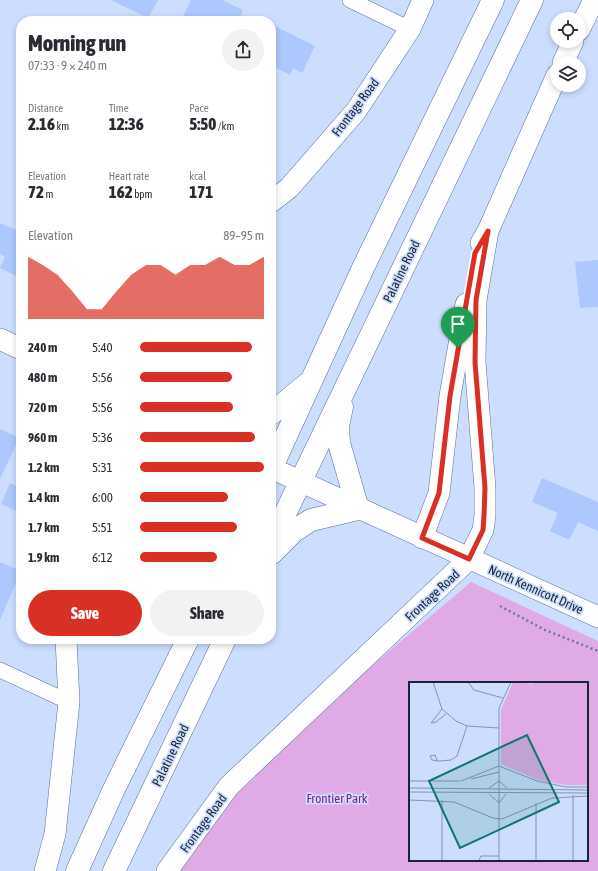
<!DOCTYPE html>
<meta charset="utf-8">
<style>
body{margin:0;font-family:"Asap Condensed",sans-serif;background:#f2f2f3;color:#2b2b33;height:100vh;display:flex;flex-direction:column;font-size:15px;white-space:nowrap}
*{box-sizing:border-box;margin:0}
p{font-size:13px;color:#7c7c81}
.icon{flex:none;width:22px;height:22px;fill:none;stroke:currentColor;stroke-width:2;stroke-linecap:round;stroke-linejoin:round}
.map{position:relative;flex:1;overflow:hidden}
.panel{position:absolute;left:16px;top:16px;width:260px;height:628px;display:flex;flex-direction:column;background:#fff;border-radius:16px;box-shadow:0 2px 6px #0003}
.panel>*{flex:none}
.controls{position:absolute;left:550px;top:12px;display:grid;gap:8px}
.controls a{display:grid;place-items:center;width:36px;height:36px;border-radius:50%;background:#fff;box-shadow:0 2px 6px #0003;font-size:20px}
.pin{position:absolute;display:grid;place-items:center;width:34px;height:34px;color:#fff;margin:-41px -17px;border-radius:50% 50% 50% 0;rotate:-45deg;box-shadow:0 0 4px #0007}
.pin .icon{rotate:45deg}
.round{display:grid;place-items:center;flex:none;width:42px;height:42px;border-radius:21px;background:#f2f2f3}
.summary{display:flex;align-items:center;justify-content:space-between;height:68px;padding:0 12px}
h1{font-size:22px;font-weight:800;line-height:30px}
.figures{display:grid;grid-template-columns:repeat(3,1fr);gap:6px;height:68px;padding:4px 12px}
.figures div{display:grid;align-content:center}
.figures b{font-size:17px;font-weight:800}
.figures small{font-size:11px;font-weight:400}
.figures p{font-size:11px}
.chart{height:112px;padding:8px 12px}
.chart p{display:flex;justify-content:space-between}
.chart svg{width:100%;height:72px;margin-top:4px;fill:#d93025;opacity:.7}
.cta{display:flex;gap:8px;margin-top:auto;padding:8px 12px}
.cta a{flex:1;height:46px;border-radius:24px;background:#d93025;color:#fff;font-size:16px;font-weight:800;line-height:46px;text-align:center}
.cta a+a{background:#f2f2f3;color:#2b2b33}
ul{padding:0 12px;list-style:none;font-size:13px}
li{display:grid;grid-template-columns:64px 48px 1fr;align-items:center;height:30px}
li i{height:10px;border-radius:5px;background:#d93025}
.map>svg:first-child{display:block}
.green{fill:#e0aae7;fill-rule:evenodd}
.building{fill:#acc8fc}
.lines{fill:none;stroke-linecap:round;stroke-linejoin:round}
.street-casing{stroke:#57709e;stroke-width:16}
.secondary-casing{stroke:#57709e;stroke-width:22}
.highway-casing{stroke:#57709e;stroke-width:23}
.path{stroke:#6b7892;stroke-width:2.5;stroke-dasharray:2 3;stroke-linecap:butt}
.street{stroke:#fff;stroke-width:15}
.secondary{stroke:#fff;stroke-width:21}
.highway{stroke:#fff;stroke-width:22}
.route-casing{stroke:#fff;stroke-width:8}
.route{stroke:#d93025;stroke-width:5}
.labels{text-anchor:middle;stroke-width:3.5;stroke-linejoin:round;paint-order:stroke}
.street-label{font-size:13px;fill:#1a2438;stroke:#ccddfd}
.park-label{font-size:13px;fill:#832090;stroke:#ccddfd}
.inset-road{fill:none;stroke:#8593ae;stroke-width:1}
.view{fill:#0f766e;fill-opacity:0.15;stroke:#0f766e;stroke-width:2}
.inset-edge{fill:none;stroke:#1a2438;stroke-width:2}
</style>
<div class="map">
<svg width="598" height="871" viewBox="0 0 598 871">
<rect width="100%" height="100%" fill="#ccddfd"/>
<path class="green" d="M471,582L598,641V871H179L232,797L348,686ZM410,683H587V860H410Z"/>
<path class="building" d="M111,0H158L148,18Z
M191,0H222L243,10L238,21H181Z
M271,24L315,46L302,73L293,68L290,75L271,65Z
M0,223L18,231L21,225V278L0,268L5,257L0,254Z
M598,260V307L580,308L575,262Z
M0,429L19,438L0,479Z
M542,478L598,502V531L578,522L569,540L550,531L558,513L532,502Z
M10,483L21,488V513L1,504Z
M0,562L21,571L0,620Z"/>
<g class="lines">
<g class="street-casing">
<path id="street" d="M350,0L410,29
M0,670L69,702"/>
</g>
<g class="secondary-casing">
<path id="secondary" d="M579,30L594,0
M563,63L573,41
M271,202L289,188L356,111L410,29L423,0
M481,243L488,231L557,75
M0,339L21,349
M271,468L598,617
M422,538L439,493L450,396L466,304
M45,871L55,834L69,702L66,639
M167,871L229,786L469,559L483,530L485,516V488L475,362L476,300L488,231"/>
</g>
<g class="highway-casing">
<path id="highway" d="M271,414L307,384
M271,469L363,268L493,0
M271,543L532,0
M272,553L294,531L311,520L358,509L339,443L338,426L342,407
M77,871L114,789L188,639
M114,871L225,639"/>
</g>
<path class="path" d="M500,606L545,630L598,651"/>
<use href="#street" class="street"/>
<use href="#secondary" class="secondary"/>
<use href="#highway" class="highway"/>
</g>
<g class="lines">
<g class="route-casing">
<path id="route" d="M488,231L476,300L475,362L485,488L484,516L483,530L469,559L422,538L439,493L450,396L475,253Z"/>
</g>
<use href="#route" class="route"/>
</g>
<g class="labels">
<g class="street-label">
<text transform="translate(355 107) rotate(-53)" y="5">Frontage Road</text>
<text transform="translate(401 271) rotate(-64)" y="5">Palatine Road</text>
<text transform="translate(536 589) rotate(24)" y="5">North Kennicott Drive</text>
<text transform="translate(432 595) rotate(-43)" y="5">Frontage Road</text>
<text transform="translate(170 755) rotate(-64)" y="5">Palatine Road</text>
<text transform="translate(203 823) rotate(-54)" y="5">Frontage Road</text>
</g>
<g class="park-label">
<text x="337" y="803">Frontier Park</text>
</g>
</g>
<g transform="translate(409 682)">
<rect width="179" height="179" fill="#ccddfd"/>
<path d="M104,0L124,2L125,0H179V103H157L129,98L92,82V28Z" fill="#e0aae7"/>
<path class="inset-road" d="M24,0L33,27L47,39L58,44L90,46M59,0L65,8L94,16M33,27L22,41L27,40L37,32M28,78L26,73L21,74L23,78L30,79L42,78L48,74L58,44M62,97L90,90M0,99H51M52,99L90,84L128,99L157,105H179M0,106L179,108M80,106L90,99L98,106M0,110L179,111M80,112L90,121L97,112M0,118L45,120L84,136L93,137L143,116L179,114M33,179V118M72,179L70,178L72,174H90M90,179V26L102,0M127,179V121M164,179V113"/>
<path class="view" d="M118,53L150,120L51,166L20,99Z"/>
<rect width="179" height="179" class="inset-edge"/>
</g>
</svg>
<div class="controls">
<a><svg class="icon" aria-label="locate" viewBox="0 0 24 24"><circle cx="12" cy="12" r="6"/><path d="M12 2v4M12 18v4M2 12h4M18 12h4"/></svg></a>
<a><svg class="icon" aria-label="layers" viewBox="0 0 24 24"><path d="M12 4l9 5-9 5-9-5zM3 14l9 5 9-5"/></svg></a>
</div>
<div class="pin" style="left:458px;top:348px;background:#1e9e55"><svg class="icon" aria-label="arrive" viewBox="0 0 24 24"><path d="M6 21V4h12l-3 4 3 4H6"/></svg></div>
<section class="panel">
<div class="summary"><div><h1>Morning run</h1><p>07:33 · 9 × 240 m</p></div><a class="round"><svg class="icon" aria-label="share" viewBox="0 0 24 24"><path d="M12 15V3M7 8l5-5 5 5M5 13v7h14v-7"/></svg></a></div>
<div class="figures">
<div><p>Distance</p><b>2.16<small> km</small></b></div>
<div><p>Time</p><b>12:36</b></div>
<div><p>Pace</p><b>5:50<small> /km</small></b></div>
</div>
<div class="figures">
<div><p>Elevation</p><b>72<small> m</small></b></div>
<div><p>Heart rate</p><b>162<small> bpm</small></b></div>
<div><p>kcal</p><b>171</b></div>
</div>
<div class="chart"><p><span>Elevation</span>89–95 m</p>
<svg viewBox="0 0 160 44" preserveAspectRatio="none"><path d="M0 44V6L10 11L20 17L30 27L40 38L50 38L60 27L70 17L80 11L90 11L100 17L110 11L120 11L130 6L140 11L150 11L160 6V44z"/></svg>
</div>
<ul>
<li><b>240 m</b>5:40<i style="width:90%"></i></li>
<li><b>480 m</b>5:56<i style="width:74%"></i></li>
<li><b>720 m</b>5:56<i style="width:75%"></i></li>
<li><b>960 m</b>5:36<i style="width:93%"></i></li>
<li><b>1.2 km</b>5:31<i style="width:100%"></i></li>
<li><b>1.4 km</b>6:00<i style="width:71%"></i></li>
<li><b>1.7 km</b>5:51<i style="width:78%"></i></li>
<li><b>1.9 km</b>6:12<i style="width:62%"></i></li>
</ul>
<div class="cta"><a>Save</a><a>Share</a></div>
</section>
</div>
